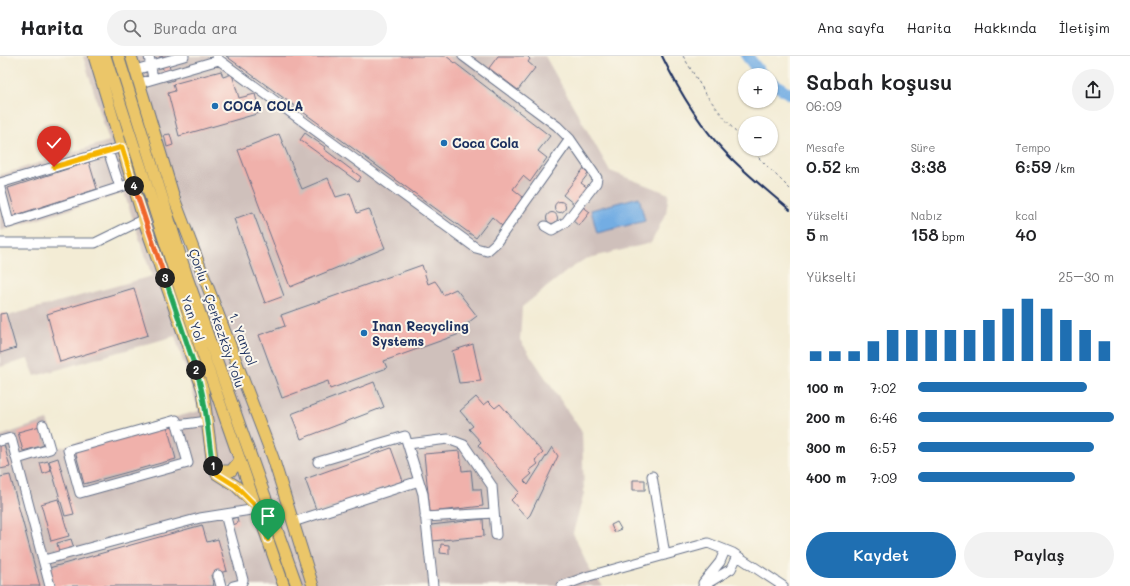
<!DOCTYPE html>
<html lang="tr">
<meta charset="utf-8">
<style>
body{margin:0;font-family:Mali,sans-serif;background:#f2f2f2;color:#202124;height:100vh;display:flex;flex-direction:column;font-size:15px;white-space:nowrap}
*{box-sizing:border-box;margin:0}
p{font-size:13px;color:#757577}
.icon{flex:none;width:22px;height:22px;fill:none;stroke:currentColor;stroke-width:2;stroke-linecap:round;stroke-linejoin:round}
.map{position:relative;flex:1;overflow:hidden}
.drawer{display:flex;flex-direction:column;background:#fff;width:340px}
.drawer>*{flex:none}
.fabs{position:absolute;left:738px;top:12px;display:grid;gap:8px}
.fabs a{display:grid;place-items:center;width:40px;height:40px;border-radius:50%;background:#fff;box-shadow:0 1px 3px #0004;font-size:20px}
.pin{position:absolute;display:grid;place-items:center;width:34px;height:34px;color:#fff;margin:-41px -17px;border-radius:50% 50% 50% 0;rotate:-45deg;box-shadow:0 0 4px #0007}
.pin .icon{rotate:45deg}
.km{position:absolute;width:20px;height:20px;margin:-10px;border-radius:50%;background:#222;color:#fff;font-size:11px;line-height:20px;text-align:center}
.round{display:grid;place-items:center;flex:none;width:42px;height:42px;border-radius:21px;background:#f2f2f2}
.overview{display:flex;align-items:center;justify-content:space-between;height:68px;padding:0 16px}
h1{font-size:22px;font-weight:600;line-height:30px}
.figures{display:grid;grid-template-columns:repeat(3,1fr);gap:6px;height:68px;padding:4px 16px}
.figures div{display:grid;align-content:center}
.figures b{font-size:17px;font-weight:600}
.figures small{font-size:11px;font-weight:400}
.figures p{font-size:11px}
.chart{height:112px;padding:8px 16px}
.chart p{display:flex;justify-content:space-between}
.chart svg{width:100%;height:72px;margin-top:4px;stroke:#1f6fb2;stroke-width:6}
.action{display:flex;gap:8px;margin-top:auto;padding:8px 16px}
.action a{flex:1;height:46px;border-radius:24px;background:#1f6fb2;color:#fff;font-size:16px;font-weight:600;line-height:46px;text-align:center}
.action a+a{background:#f2f2f2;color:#202124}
ul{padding:0 16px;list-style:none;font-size:13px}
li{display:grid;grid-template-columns:64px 48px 1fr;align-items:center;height:30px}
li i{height:10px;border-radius:5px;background:#1f6fb2}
header{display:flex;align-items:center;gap:24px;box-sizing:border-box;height:56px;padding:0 20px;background:#fff;border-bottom:1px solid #e0e0e0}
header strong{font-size:19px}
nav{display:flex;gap:22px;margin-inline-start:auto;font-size:14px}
.search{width:280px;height:36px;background:#f2f2f2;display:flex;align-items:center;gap:10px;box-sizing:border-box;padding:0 14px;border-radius:22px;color:#757577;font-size:15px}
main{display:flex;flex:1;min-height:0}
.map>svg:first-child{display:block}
.industrial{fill:#cfc0bb}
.water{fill:#73ade3;stroke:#476ea0}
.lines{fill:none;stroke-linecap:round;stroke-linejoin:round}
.river{stroke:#73ade3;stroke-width:12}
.building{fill:#f0b1ab}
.minor-casing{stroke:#677188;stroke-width:11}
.major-casing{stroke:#677188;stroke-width:13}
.path{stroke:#677188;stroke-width:1;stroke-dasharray:3 3;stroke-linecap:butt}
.minor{stroke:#fff;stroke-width:9}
.major{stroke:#ebc669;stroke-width:11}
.rail{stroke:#1b2f5e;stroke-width:2}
.split-1-casing{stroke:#fff;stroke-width:8}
.split-2-casing{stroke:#fff;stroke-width:8}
.split-3-casing{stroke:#fff;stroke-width:8}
.split-4-casing{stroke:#fff;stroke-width:8}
.split-5-casing{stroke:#fff;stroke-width:8}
.split-1{stroke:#f5b400;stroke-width:5}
.split-2{stroke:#22a559;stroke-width:5}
.split-3{stroke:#22a559;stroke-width:5}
.split-4{stroke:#f0652b;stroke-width:5}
.split-5{stroke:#f5b400;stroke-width:5}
.poi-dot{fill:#1f6fb2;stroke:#fbf7ec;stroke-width:1.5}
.labels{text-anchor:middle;stroke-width:4;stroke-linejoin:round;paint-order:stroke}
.poi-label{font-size:13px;font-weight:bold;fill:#1b2f5e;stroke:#fbf7ec;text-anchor:start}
.street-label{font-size:13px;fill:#1b2f5e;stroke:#fbf7ec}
</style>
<header>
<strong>Harita</strong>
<div class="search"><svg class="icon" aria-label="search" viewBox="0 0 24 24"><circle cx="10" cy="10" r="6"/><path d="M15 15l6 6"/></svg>Burada ara</div>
<nav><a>Ana sayfa</a><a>Harita</a><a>Hakkında</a><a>İletişim</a></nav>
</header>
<main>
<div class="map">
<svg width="790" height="530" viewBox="0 0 790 530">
<rect width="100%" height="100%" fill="#fbf7ec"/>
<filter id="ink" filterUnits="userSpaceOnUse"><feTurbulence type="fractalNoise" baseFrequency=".025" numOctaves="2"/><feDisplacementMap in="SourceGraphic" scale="8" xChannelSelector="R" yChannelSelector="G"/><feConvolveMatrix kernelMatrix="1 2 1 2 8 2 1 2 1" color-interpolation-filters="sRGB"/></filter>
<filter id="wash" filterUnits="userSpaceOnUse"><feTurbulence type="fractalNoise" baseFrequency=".012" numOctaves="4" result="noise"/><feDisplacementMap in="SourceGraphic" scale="16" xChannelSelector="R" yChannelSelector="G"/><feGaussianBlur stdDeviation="0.9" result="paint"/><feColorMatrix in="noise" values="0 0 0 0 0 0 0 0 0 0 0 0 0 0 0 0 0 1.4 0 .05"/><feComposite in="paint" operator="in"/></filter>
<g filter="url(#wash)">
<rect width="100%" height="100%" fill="#f3ecd5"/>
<path class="industrial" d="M83,0H545L610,115L669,138L666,157L651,187L585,203L567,215L522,251L520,284L582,376L584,437L573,477L590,514L603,530H0V380L47,364L57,392L199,355L175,280L35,320L28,303L0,311V262L152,220L124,137L0,175V119L109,85Z"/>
<path class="water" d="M639,141L645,165L597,177L591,154Z"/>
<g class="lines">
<path class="river" d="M747,0L762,19
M771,26L790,38"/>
</g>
<g id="blocks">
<path class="building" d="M164,0H166L174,24L167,26L159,1Z
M226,0H446L550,80L538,95L547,102L530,126L523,120L513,133L523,141L502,170L492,161L476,182Z
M498,0H527L530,3L528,6L535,12L518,34L489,12Z
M221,15L223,21L232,18L239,42L255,38L260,57L179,80L168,37L175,35L173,28Z
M305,77L325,91L324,93L361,121L358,126L300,84Z
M170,78L173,89L167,91L164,79Z
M279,78L302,133L328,122L336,141L350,137L357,157L369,153L385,192L290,231L238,94Z
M89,106L97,133L16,159L8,132Z
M584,112L588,118L581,127L588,132L574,148L563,139Z
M554.5 151a5.5 5.5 0 1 1 11 0a5.5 5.5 0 1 1-11 0Z
M582,150L590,156L579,170L572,164Z
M253,156L284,240L265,247L234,163Z
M546.5 162a5.5 5.5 0 1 1 11 0a5.5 5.5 0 1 1-11 0Z
M422,209L428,228L435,225L440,232L443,239L456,233L477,260L469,266L468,275L384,305L387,312L330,333L328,325L282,342L259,279L285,270L281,259Z
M134,232L148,279L60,306L47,258Z
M6,257L16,292L0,297V258Z
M473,288L481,325L459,327L452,295Z
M374,326L384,351L301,383L291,358Z
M476,341L483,349L488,345L495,352L500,348L543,397L535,404L538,408L529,415L532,418L524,425L528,429L552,391L558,400L530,459L527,462L511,444L519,436L478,389L481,386L469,373L473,370L460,355Z
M40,370L45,389L23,395L18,376Z
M167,370L176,403L84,428L75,395Z
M4,388L10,411L0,413V389Z
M391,392L403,425L317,456L305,423Z
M460,395L462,415L471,414L473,433H481L483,450L430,456L424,398Z
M58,402L74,458L65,460L49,405Z
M48,405L51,415L43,418L40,407Z
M10,419L40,530H0V421Z
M633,424H645V434H633Z
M58,443L69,480L51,485L41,448Z
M237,461L238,467L233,469L231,463Z
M483,463L484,480L432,485L431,469Z
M617,466L621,473L614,476L611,469Z
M202,469L207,486L218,483L227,515L211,519L214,530H54L49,512Z
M71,483L74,492L59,496L57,487Z
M441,488L449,489V498L440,497Z"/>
</g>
</g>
<g filter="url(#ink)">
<use href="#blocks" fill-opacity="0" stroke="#677188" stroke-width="1"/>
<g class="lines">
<g class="minor-casing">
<path id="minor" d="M149,0L153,23
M217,0L219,4L476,192L487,195L496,187L570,83
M463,0L557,70L570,83L597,122L596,127L566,166L552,174L545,170
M135,14L184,0
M140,27L219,4
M108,95L120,131
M0,127L122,91
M0,132L9,167L133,127
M0,187H95L144,163
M176,364L188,407L80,437L68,394Z
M177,369L208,365
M0,385L11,382L50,530
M408,388L448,383L464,389L492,430L496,479
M17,403L50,393L43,369
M318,406L405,380L423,438L433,530
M652,420L665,499
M225,458L243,524L241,528L233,530
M425,461L494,457
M293,466L419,425
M44,504L200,462L257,453
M218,519L221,530
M703,527L720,506L725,494
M562,530L589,520L708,487L733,497L783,530
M703,530L731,513L737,500"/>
</g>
<g class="major-casing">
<path id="major" d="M94,0L145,168L203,334L213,410L217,418L236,430L255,449
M105,0L181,236L284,530
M118,0L187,221L297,530
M131,0L175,145L273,402L313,530
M213,411L221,415H231L240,404"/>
</g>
<path class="path" d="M683,0L707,40L745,88
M750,93L790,133"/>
<use href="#minor" class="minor"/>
<use href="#major" class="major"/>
<path class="rail" d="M662,0C679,35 699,69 726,97C746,118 768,135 790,154"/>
</g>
</g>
<g class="lines" filter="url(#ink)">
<g class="split-1-casing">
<path id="split-1" d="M213,410L217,418L236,430L256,450L268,484"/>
</g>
<g class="split-2-casing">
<path id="split-2" d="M196,314C207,346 207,377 213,410"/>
</g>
<g class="split-3-casing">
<path id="split-3" d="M165,222L196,314"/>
</g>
<g class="split-4-casing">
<path id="split-4" d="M134,130L165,222"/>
</g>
<g class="split-5-casing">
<path id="split-5" d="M54,111L122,91L134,130"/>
</g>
<use href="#split-1" class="split-1"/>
<use href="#split-2" class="split-2"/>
<use href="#split-3" class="split-3"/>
<use href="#split-4" class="split-4"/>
<use href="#split-5" class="split-5"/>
</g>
<g class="poi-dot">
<circle cx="215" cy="50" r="4"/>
<circle cx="444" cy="87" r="4"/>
<circle cx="364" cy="277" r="4"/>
</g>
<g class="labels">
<g class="poi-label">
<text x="223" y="55">COCA COLA</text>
<text x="452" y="92">Coca Cola</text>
<text x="372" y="275">Inan Recycling<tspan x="372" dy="15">Systems</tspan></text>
</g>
<g class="street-label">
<text transform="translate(193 262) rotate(72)" y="5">Yan Yol</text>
<text transform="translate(217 262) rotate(71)" y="5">Çorlu - Çerkezköy Yolu</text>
<text transform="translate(243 283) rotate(69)" y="5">1. Yanyol</text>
</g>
</g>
</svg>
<div class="fabs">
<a>+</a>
<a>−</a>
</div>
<div class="pin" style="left:268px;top:484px;background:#1e9e55"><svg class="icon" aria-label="arrive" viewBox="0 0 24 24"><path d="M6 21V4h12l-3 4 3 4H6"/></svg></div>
<div class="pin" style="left:54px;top:111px;background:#d93025"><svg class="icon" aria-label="check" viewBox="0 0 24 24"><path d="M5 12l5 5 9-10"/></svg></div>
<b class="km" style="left:213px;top:410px">1</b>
<b class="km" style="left:196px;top:314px">2</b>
<b class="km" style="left:165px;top:222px">3</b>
<b class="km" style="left:134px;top:130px">4</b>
</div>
<section class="drawer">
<div class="overview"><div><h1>Sabah koşusu</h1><p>06:09</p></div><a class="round"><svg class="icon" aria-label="share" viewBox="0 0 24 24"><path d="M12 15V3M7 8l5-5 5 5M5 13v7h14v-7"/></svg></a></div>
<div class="figures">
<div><p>Mesafe</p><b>0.52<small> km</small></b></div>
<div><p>Süre</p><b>3:38</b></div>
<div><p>Tempo</p><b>6:59<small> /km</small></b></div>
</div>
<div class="figures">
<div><p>Yükselti</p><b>5<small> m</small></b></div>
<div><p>Nabız</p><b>158<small> bpm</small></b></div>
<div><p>kcal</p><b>40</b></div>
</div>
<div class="chart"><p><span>Yükselti</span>25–30 m</p>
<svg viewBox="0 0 160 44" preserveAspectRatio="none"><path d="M5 44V38M15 44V38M25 44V38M35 44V32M45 44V25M55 44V25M65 44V25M75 44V25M85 44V25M95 44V19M105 44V12M115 44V6M125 44V12M135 44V19M145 44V25M155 44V32"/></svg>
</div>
<ul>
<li><b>100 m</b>7:02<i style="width:86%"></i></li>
<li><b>200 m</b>6:46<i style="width:100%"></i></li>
<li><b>300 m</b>6:57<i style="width:90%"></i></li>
<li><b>400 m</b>7:09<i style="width:80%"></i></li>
</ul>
<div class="action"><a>Kaydet</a><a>Paylaş</a></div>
</section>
</main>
